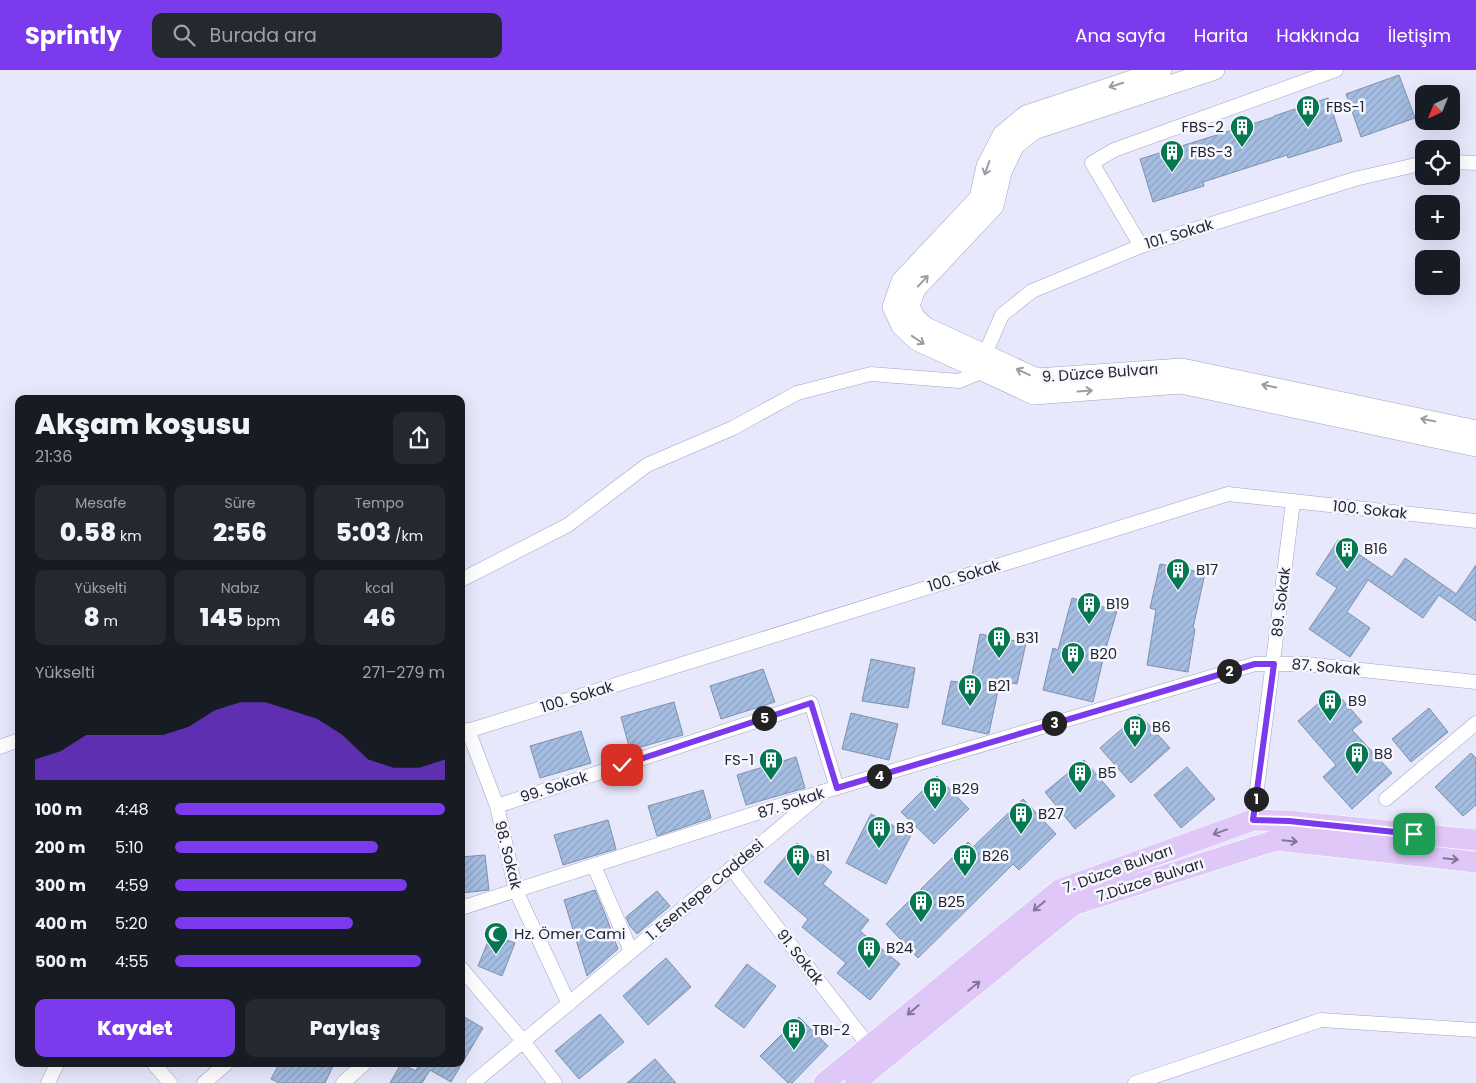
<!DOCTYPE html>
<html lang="tr">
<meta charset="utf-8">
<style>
body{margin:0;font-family:Poppins,sans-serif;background:#242831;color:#f1f3f6;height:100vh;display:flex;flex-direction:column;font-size:19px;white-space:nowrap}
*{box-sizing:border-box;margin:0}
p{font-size:16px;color:#9ea1a6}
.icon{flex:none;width:28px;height:28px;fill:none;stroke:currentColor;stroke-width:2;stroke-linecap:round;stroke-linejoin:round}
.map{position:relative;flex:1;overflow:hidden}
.side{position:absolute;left:15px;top:325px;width:450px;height:672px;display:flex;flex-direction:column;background:#171b24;border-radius:10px;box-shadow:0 5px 20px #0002}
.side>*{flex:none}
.needle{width:32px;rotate:223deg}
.fabs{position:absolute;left:1415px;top:15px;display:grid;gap:10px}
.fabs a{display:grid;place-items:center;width:45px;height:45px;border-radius:10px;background:#171b24;box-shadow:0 5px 20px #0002;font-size:25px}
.pin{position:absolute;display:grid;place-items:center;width:42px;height:42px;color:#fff;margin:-21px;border-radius:10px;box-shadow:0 2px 8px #0006}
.km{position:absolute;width:25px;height:25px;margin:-12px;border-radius:50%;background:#222;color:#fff;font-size:14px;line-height:25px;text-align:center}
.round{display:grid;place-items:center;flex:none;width:52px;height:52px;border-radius:10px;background:#242831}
.overview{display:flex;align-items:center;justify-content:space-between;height:85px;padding:0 20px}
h1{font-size:28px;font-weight:800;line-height:38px}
.figures{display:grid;grid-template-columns:repeat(3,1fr);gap:8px;height:85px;padding:5px 20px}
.figures div{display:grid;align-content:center;border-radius:10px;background:#242831;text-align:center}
.figures b{font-size:25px;font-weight:800}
.figures small{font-size:14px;font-weight:400}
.figures p{font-size:14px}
.chart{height:140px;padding:10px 20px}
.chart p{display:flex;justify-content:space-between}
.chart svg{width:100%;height:90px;margin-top:5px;fill:#7c3aed;opacity:.7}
.button{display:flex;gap:10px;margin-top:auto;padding:10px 20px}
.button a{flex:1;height:58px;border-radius:10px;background:#7c3aed;color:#fff;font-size:20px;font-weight:800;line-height:58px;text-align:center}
.button a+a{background:#242831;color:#f1f3f6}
ul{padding:0 20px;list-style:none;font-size:16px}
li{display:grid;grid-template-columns:80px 60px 1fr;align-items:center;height:38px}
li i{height:12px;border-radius:6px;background:#7c3aed}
header{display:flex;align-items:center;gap:30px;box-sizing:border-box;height:70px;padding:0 25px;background:#7c3aed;color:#fff}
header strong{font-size:24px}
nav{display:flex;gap:28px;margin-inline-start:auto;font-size:18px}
.search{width:350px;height:45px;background:#242831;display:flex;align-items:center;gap:12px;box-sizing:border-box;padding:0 18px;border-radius:10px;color:#9ea1a6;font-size:19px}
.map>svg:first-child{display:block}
.building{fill:url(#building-hatch);stroke:#7e91ab}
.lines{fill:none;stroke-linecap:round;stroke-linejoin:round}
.minor-casing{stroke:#a1a3c2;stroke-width:15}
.secondary-casing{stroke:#a1a3c2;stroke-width:20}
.primary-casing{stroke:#fff;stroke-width:22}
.minor{stroke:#fff;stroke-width:14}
.secondary{stroke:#fff;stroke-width:19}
.primary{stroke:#dfc8f8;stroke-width:21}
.oneway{stroke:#9c9da2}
.oneway2{stroke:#827694}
.route-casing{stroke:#fff;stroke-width:10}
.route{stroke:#7c3aed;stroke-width:6}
.labels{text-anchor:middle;stroke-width:5;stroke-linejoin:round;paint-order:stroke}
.poi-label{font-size:15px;fill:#242531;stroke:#f6f7fe;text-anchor:start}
.street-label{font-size:15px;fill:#242531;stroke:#f6f7fe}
</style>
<header>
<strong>Sprintly</strong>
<div class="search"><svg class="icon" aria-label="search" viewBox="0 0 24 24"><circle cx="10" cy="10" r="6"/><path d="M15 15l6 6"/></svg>Burada ara</div>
<nav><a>Ana sayfa</a><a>Harita</a><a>Hakkında</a><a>İletişim</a></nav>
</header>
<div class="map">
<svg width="1476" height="1013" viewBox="0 0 1476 1013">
<defs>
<pattern id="building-hatch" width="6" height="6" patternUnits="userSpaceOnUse" patternTransform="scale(1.25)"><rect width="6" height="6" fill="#a4bde1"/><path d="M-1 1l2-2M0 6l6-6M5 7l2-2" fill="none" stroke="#8da2c2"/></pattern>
</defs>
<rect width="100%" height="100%" fill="#e7e8fc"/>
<path class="building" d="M1399,5L1415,48L1361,67L1346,24Z
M1328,28L1342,71L1288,88L1287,85L1203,112L1204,116L1153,132L1140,89L1274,47V46Z
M1338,470L1392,507L1405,488L1456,524L1476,495V551L1439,525L1423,548L1368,510L1347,542L1370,558L1350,587L1309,559L1337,518L1316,504Z
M1160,494L1205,503L1193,558L1195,559L1188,602L1147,595L1156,540L1150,538Z
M1072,528L1117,541L1105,581L1093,632L1043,620L1053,578L1058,580Z
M980,564L1026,573L1017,614L1000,611L989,663L987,664L942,654L951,611L970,614Z
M871,589L915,598L908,638L862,631Z
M763,599L775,632L721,649L710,616Z
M1334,620L1362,652L1352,660L1392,703L1352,739L1323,707L1336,695L1298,651Z
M674,632L683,665L630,680L621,647Z
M1429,638L1448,662L1411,692L1392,669Z
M851,643L898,654L889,690L842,679Z
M1139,644L1170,678L1131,713L1100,678Z
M581,661L591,693L540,708L530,676Z
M1471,683L1476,688V735L1463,746L1435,717Z
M796,687L805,718L746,735L737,705Z
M1084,690L1115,726L1075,759L1045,722Z
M1187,697L1215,729L1181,758L1154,725Z
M937,706L969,739L934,774L901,742Z
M703,720L711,748L657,766L648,736Z
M1023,729L1056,764L1019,800L1013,794L918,888L886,854L968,772L973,777Z
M871,744L911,765L886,814L846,793Z
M608,750L616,779L563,795L554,765Z
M797,773L832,802L823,814L869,850L860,861L900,894L870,930L837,903L846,893L802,857L808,849L764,812Z
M485,785L489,820L461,823V787Z
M595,820L607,849L618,879L587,906L564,830Z
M657,821L670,836L637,864L630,856L626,847Z
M491,864L515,873L502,906L478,896Z
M666,888L691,917L648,955L623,926Z
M747,894L776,916L744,958L715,936Z
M600,944L624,972L579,1009L555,981Z
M461,945L483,958L451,1012L430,1000L422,1013H390L401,994L416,1001L419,994H461Z
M799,947L828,976L792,1013H788L760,986Z
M655,989L676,1013H627Z
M279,994H334L325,1013H279L271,1009Z"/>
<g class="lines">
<g class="minor-casing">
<path id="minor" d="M1451,92L1476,93
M1141,176L1092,93L1114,80L1336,0
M461,510L568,455L647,395L733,358L797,323L871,304L959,311L983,301L985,284L1002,245L1032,221L1141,176L1355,109L1424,93
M468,660L497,736L516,821L569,934
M461,663L1228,424L1476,451
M0,677L19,670
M1386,729L1476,653
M497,736L811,633L837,718
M1253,750L1293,432
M594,796L631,881
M731,798L869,976
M461,838L822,722L1255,594H1305L1476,612
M461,898L523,971L555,1013
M154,994L170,1013
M48,1013L57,994
M204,1013L226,994
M343,1013L364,994
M473,1013L816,728
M1135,1013L1321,950L1476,960"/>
</g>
<g class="secondary-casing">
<path id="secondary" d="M1162,0L1026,45L1002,65L986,96L979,128L901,211L892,237L901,256L917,271L1034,325L1181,314L1476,377
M1215,0L1034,60L1015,75L1002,102L994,136L916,219L910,236L915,247L926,257L1037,308L1182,298L1476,360"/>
</g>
<g class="primary-casing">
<path id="primary" d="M824,1013L1059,820L1253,750L1289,751L1476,770
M855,1013L1073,835L1276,770L1476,792"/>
</g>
<use href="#minor" class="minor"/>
<use href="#secondary" class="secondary"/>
<use href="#primary" class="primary"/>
</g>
<defs><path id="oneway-shaft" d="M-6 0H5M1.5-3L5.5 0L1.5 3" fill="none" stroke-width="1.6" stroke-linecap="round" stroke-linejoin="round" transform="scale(1.25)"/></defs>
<g class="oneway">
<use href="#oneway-shaft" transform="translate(1116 15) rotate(162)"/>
<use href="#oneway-shaft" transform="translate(987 98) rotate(109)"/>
<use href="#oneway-shaft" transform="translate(923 211) rotate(-47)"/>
<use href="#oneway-shaft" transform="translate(918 270) rotate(34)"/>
<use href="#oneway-shaft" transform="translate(1023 302) rotate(-155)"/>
<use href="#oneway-shaft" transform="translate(1269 316) rotate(-168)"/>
<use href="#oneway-shaft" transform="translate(1085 321) rotate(-4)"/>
<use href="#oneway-shaft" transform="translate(1428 350) rotate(-168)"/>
</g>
<g class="oneway2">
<use href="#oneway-shaft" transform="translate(1220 762) rotate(160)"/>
<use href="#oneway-shaft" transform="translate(1290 771) rotate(6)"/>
<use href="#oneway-shaft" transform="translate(1451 789) rotate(6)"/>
<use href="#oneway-shaft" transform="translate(1039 836) rotate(140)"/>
<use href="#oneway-shaft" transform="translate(974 916) rotate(-39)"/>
<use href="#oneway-shaft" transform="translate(913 940) rotate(140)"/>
</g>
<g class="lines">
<g class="route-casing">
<path id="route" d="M622,695L811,633L837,718L1255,594H1274L1253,750L1289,751L1414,764"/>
</g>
<use href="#route" class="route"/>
</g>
<defs>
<g id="building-pin" transform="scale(1.25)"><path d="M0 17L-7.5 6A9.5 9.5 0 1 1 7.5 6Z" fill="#057751" stroke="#f6f7fe"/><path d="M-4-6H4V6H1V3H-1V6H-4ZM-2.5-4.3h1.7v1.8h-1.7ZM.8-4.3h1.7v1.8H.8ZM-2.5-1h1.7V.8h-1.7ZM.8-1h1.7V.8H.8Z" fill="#fff"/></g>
<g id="mosque-pin" transform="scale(1.25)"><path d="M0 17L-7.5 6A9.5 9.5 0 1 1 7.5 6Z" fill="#057751" stroke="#f6f7fe"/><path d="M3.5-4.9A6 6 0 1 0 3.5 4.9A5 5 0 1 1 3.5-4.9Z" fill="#fff"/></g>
</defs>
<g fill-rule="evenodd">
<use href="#building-pin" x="1308" y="37"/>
<use href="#building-pin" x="1242" y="57"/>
<use href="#building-pin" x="1172" y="82"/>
<use href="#building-pin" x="1347" y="479"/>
<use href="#building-pin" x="1178" y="500"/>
<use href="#building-pin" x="1089" y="534"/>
<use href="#building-pin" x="999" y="568"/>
<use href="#building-pin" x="1073" y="584"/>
<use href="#building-pin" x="970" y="616"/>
<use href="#building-pin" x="1330" y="631"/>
<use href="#building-pin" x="1135" y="657"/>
<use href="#building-pin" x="1357" y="684"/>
<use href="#building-pin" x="771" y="690"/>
<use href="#building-pin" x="1080" y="703"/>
<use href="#building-pin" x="935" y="719"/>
<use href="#building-pin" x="1021" y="744"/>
<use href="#building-pin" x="879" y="758"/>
<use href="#building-pin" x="798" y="786"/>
<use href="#building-pin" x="965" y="786"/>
<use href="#building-pin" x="921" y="832"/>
<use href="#mosque-pin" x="496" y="864"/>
<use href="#building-pin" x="869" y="878"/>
<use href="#building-pin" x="794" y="960"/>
</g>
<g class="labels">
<g class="poi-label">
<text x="1326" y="42">FBS-1</text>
<text x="1224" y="62" text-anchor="end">FBS-2</text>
<text x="1190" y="87">FBS-3</text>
<text x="1364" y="484">B16</text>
<text x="1196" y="505">B17</text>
<text x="1106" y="539">B19</text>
<text x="1016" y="573">B31</text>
<text x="1090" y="589">B20</text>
<text x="988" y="621">B21</text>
<text x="1348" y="636">B9</text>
<text x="1152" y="662">B6</text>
<text x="1374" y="689">B8</text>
<text x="754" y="695" text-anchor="end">FS-1</text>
<text x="1098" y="708">B5</text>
<text x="952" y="724">B29</text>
<text x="1038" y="749">B27</text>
<text x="896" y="763">B3</text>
<text x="816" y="791">B1</text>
<text x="982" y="791">B26</text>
<text x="938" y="837">B25</text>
<text x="514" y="869">Hz. Ömer Cami</text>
<text x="886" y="883">B24</text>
<text x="812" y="965">TBI-2</text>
</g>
<g class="street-label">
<text transform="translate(1179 164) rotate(-17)" y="5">101. Sokak</text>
<text transform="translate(1100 303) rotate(-4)" y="5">9. Düzce Bulvarı</text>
<text transform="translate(1370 440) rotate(6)" y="5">100. Sokak</text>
<text transform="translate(964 506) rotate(-17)" y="5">100. Sokak</text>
<text transform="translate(1281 532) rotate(-83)" y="5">89. Sokak</text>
<text transform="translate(1326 597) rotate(5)" y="5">87. Sokak</text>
<text transform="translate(577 627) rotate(-17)" y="5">100. Sokak</text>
<text transform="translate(554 717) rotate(-18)" y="5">99. Sokak</text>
<text transform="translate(791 733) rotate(-18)" y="5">87. Sokak</text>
<text transform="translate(508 785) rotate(76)" y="5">98. Sokak</text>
<text transform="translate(1118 799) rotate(-20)" y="5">7. Düzce Bulvarı</text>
<text transform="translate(1150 810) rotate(-18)" y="5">7.Düzce Bulvarı</text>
<text transform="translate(705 820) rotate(-40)" y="5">1. Esentepe Caddesi</text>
<text transform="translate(800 887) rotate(52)" y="5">91. Sokak</text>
</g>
</g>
</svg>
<div class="fabs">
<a><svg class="needle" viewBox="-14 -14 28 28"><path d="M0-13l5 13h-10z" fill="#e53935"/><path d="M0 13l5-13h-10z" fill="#9ea1a6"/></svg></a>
<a><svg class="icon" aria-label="locate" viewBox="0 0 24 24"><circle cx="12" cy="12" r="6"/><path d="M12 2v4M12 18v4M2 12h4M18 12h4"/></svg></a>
<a>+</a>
<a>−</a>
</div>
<div class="pin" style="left:1414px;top:764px;background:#1e9e55"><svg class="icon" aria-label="arrive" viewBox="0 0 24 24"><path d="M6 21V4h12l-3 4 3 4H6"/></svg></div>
<div class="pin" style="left:622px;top:695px;background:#d93025"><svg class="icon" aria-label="check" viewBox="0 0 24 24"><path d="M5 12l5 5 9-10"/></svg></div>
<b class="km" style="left:1256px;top:729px">1</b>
<b class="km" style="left:1229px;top:601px">2</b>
<b class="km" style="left:1054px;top:653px">3</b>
<b class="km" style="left:879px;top:706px">4</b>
<b class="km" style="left:764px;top:648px">5</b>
<section class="side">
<div class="overview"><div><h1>Akşam koşusu</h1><p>21:36</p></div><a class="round"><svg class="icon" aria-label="share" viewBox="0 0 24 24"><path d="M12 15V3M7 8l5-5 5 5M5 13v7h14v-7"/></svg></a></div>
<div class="figures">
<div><p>Mesafe</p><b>0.58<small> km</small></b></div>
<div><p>Süre</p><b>2:56</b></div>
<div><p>Tempo</p><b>5:03<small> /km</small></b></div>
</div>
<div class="figures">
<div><p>Yükselti</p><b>8<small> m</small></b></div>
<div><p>Nabız</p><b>145<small> bpm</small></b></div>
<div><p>kcal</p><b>46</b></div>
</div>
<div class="chart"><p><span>Yükselti</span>271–279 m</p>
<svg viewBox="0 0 160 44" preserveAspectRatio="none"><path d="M0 44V34L10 30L20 22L30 22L40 22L50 22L60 18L70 10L80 6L90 6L100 10L110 14L120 22L130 34L140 38L150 38L160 34V44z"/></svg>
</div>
<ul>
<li><b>100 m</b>4:48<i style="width:100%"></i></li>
<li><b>200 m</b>5:10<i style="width:75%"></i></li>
<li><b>300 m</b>4:59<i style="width:86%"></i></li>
<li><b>400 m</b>5:20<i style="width:66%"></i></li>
<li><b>500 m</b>4:55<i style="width:91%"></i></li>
</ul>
<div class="button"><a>Kaydet</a><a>Paylaş</a></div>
</section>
</div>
